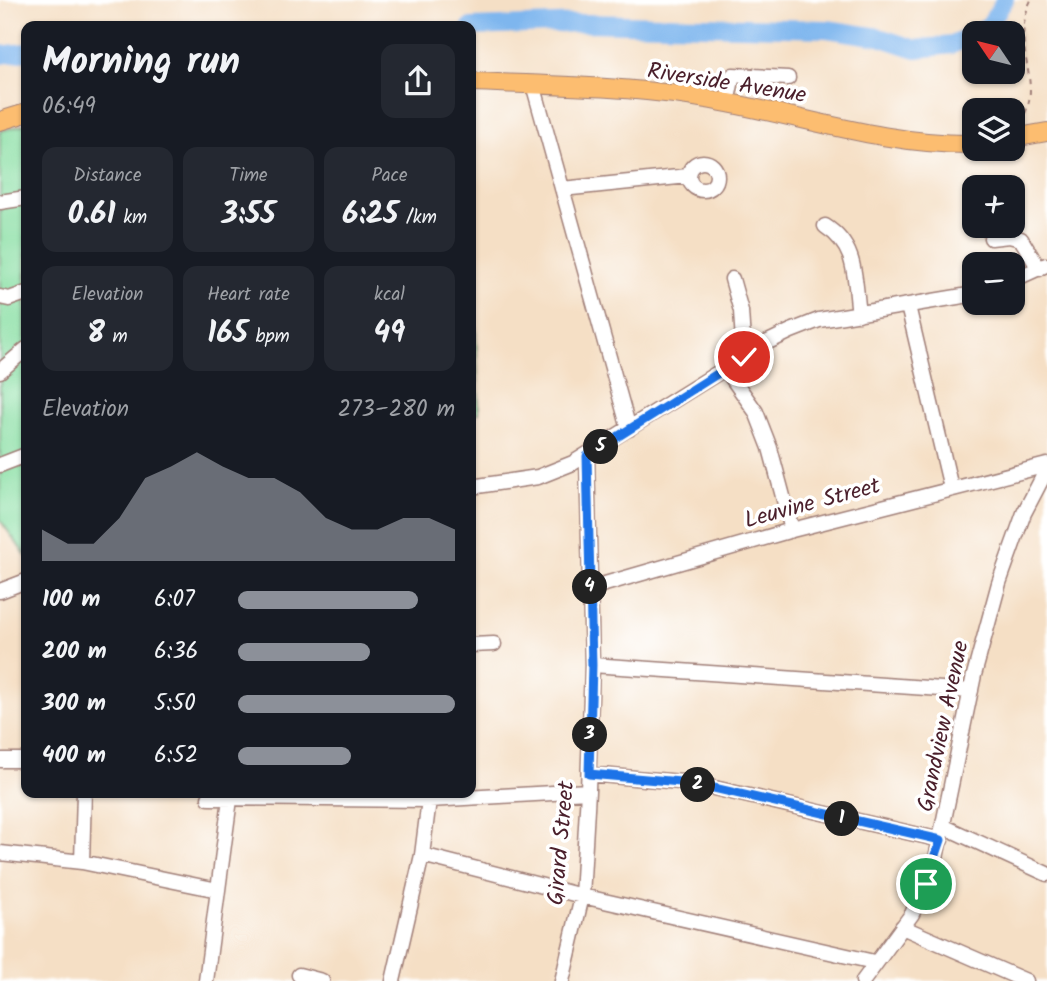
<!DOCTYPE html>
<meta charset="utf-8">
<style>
body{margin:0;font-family:Kalam,sans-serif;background:#242831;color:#f1f3f6;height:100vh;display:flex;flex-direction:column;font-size:26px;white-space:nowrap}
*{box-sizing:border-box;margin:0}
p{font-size:23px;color:#9ea1a6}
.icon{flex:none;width:38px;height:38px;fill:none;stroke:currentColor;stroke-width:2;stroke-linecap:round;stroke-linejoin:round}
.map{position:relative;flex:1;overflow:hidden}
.drawer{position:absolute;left:21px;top:21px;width:455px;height:777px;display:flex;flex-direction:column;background:#171b24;border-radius:14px;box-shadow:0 2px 5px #0004}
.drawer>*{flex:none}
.needle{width:46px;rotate:305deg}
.buttons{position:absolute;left:962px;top:21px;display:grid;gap:14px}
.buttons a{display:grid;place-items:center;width:63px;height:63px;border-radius:14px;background:#171b24;box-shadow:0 2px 5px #0004;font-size:35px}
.pin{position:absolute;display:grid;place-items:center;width:60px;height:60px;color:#fff;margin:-30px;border:4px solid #fff;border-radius:50%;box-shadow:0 2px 7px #0007}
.km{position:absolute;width:35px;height:35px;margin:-18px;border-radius:50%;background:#222;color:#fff;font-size:19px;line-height:35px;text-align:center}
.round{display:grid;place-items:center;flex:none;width:74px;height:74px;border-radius:14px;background:#242831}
.summary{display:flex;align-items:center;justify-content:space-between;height:119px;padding:0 21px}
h1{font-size:38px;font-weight:800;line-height:52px}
.figures{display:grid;grid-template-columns:repeat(3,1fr);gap:10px;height:119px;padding:7px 21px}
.figures div{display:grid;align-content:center;border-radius:14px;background:#242831;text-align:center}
.figures b{font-size:30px;font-weight:800}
.figures small{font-size:19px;font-weight:400}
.figures p{font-size:19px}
.chart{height:196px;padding:14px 21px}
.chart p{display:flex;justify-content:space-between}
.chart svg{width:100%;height:126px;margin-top:7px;fill:#8c9099;opacity:.7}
ul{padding:0 21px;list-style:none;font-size:23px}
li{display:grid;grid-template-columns:112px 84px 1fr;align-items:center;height:52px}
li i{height:18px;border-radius:9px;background:#8c9099}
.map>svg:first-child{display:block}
.green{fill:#87dea2;stroke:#687e66;stroke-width:2}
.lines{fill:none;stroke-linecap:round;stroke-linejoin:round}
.river{stroke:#7eb6ee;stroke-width:18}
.minor-casing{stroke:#a07f78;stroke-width:17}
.major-casing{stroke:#a07f78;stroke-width:20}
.path{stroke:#a07f78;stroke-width:2;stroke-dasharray:5 5;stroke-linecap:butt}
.minor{stroke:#fff;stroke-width:14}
.major{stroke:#fcbd6f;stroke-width:18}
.route-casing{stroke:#fff;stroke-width:14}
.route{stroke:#1a73e8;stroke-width:9}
.labels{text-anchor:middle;stroke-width:7;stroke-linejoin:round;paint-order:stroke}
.street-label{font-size:23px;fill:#4a1f2b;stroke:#fff}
</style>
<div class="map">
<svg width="1047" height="981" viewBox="0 0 1047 981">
<rect width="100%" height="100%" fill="#fff"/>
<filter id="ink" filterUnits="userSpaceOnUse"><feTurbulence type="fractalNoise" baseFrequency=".0143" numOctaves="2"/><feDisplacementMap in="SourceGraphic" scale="14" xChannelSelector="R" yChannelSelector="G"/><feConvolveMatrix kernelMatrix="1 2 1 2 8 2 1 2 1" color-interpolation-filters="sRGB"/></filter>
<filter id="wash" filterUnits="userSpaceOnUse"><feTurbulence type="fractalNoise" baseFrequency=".00686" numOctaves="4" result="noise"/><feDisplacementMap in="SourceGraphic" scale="28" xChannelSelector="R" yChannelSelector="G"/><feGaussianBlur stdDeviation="1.57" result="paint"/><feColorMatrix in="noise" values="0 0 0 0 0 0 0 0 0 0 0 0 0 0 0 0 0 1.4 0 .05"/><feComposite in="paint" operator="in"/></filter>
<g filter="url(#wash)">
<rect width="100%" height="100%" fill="#f5dfc5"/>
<path class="green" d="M26,124V556L0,520V131Z
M471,212L479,413L471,414Z"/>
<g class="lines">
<path class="river" d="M471,27L585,23L827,29L879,37L916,49L952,45L975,34
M976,33L989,25L1005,0
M0,55L26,52"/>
</g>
</g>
<g filter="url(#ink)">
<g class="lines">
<g class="minor-casing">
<path id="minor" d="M533,84L629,429
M727,103L733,75L788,78
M689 176a14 14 0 1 1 28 0a14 14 0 1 1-28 0Z
M562,189L688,176
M0,202L26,198
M825,226C858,247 854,278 859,314
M991,238L1009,236L1021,239L1039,269
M732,279L741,311L744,357
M1013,280L1046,265
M0,297L9,299L26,293
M908,306L951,488
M725,368L756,412L770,448L792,530
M0,371L26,349
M0,465L26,455
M471,487L538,477L573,463L766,343L791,331L819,320L975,294
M591,588L792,530L1047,465
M0,591L26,581
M471,645L494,644
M592,665L971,691
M0,760H26
M589,774L692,783L941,840
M209,798L429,800L588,791
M945,827L1047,874
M0,853L82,862L218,890
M422,855L582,896L874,962
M82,862L84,793
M902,927L1026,981
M299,975L322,981
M206,981L230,799
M393,981L422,855L429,800
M562,981L582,896L588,791L592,665L587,456
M863,981L912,914L936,858L974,675L999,583L1024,513L1047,469"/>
</g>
<g class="major-casing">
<path id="major" d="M471,82C545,85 622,86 695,97C788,111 880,146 975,144
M0,121L26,113
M1013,138L1047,132"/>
</g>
<path class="path" d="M784,101L786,90
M1020,122C1047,83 1008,49 1031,0"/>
<use href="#minor" class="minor"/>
<use href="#major" class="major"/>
</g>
</g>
<g class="lines" filter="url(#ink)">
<g class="route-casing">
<path id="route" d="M744,357L587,456L592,665L589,774L692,783L941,840L926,884"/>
</g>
<use href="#route" class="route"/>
</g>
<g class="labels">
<g class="street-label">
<text transform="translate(727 82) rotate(9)" y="8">Riverside Avenue</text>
<text transform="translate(812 502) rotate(-15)" y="8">Leuvine Street</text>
<text transform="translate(942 726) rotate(-78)" y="8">Grandview Avenue</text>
<text transform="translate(560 843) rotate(-85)" y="8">Girard Street</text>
</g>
</g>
</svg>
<div class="buttons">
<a><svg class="needle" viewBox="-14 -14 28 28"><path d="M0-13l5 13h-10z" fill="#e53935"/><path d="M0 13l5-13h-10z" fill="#9ea1a6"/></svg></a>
<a><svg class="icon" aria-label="layers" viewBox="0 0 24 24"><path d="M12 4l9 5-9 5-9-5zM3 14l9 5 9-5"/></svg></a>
<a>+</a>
<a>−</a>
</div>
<div class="pin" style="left:926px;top:884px;background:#1e9e55"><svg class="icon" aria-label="arrive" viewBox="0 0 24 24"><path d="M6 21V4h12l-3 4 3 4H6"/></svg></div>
<div class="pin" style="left:744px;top:357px;background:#d93025"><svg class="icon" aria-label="check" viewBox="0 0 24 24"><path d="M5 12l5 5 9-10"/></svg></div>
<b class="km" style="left:842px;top:819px">1</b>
<b class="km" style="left:698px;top:785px">2</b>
<b class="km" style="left:590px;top:735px">3</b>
<b class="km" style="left:590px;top:587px">4</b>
<b class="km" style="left:601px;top:447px">5</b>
<section class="drawer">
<div class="summary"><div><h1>Morning run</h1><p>06:49</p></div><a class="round"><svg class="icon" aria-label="share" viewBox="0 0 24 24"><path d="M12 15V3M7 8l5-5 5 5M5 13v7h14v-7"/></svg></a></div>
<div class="figures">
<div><p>Distance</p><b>0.61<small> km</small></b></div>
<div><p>Time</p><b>3:55</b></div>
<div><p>Pace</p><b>6:25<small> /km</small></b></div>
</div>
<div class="figures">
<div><p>Elevation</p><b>8<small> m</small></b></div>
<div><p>Heart rate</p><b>165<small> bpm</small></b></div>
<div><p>kcal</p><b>49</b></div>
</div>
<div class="chart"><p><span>Elevation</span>273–280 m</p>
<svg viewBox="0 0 160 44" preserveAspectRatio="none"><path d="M0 44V33L10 38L20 38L30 29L40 15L50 11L60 6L70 11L80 15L90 15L100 20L110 29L120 33L130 33L140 29L150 29L160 33V44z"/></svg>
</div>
<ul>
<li><b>100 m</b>6:07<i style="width:83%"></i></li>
<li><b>200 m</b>6:36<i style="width:61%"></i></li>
<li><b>300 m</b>5:50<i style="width:100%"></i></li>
<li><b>400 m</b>6:52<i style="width:52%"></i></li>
</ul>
</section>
</div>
